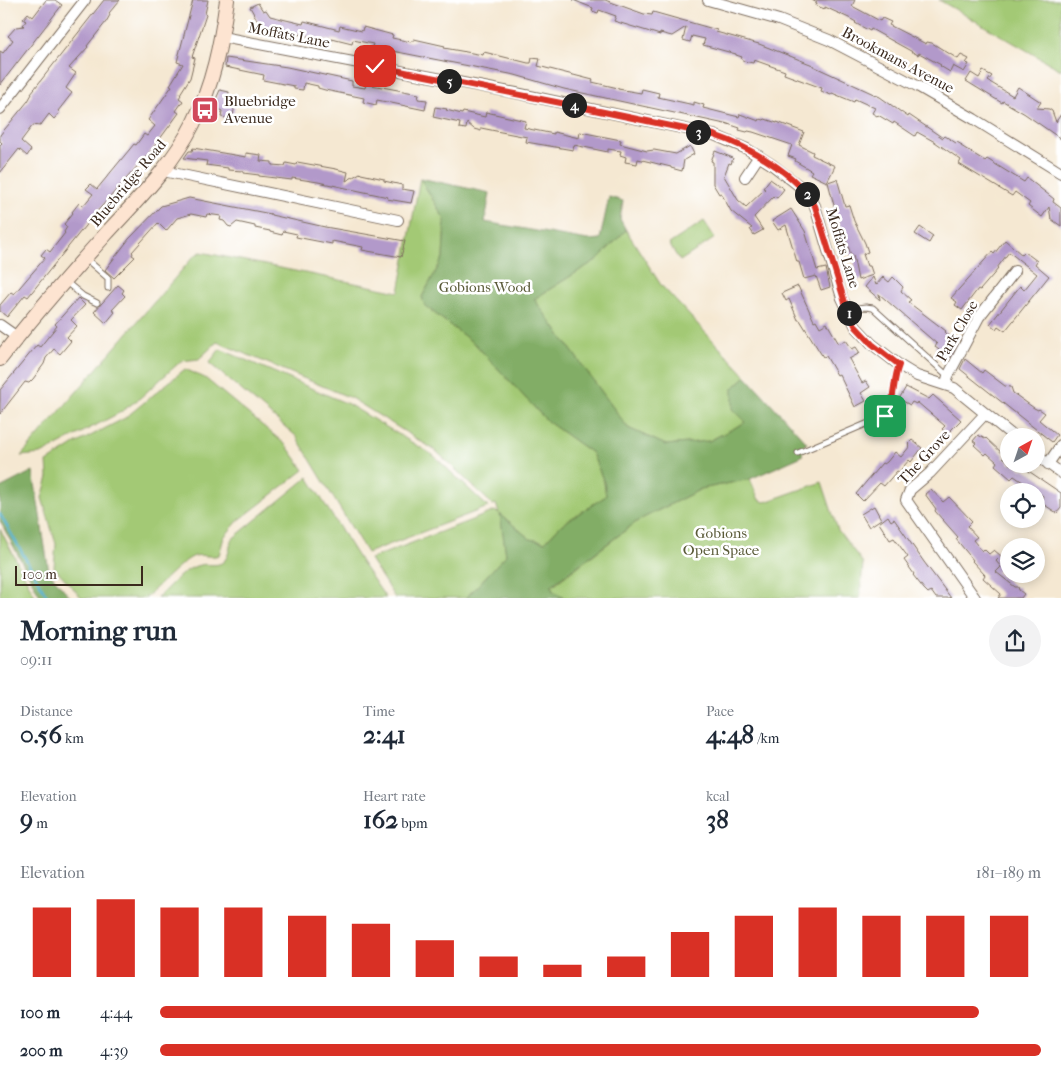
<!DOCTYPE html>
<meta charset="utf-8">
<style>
body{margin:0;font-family:"IM FELL French Canon",serif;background:#f2f2f3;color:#1f2937;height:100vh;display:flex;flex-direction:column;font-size:19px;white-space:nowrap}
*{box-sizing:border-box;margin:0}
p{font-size:16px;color:#747a83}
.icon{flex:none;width:28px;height:28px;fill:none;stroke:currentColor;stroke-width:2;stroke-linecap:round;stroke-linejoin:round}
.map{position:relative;height:598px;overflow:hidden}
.panel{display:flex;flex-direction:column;background:#fff;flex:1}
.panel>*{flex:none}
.needle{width:32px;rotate:40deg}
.fabs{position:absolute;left:1000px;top:428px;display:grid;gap:10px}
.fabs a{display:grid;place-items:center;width:45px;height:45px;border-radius:50%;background:#fff;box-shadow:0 2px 12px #0003;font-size:25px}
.scale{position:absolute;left:15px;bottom:12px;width:128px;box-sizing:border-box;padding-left:5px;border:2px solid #3b2a1e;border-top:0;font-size:14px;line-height:18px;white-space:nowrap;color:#3b2a1e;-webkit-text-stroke:4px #fff;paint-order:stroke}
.pin{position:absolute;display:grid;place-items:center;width:42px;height:42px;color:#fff;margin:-21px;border-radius:10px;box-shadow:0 2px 8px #0006}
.km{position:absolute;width:25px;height:25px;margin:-12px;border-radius:50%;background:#222;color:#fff;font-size:14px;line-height:25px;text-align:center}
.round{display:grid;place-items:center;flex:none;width:52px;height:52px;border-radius:26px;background:#f2f2f3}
.headline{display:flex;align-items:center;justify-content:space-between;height:85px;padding:0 20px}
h1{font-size:28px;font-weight:700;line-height:38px}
.metrics{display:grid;grid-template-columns:repeat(3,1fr);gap:8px;height:85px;padding:5px 20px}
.metrics div{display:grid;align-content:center}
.metrics b{font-size:25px;font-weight:700}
.metrics small{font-size:14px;font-weight:400}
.metrics p{font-size:14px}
.chart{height:140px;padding:10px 20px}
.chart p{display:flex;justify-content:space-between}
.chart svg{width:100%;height:90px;margin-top:5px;stroke:#d93025;stroke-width:6}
ul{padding:0 20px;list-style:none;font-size:16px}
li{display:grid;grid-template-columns:80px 60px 1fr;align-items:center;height:38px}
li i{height:12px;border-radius:6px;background:#d93025}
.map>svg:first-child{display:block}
.green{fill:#a3c974;stroke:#6f7a49}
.forest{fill:#82ad66;stroke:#5e6c42}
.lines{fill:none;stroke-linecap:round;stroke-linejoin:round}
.stream{stroke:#4daecc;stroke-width:2.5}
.building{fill:#b299ca}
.lane-casing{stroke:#7c6c5d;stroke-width:7}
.street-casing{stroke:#7c6c5d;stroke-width:12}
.secondary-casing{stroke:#7c6c5d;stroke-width:16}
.lane{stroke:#fff;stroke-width:5}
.street{stroke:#fff;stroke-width:10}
.secondary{stroke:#fde4d1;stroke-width:14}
.route-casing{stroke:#fff;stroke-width:10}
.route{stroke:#d93025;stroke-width:6}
.labels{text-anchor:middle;stroke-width:5;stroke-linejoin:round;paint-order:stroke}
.street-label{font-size:15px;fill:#3b2a1e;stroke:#fff}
.poi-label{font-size:15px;fill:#3b2a1e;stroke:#fff;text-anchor:start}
.park-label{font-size:15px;fill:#5a5a38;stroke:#fff}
</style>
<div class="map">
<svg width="1061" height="598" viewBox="0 0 1061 598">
<rect width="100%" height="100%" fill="#fff"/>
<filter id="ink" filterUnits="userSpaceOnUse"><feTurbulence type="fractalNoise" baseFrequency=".02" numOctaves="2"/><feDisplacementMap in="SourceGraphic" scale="10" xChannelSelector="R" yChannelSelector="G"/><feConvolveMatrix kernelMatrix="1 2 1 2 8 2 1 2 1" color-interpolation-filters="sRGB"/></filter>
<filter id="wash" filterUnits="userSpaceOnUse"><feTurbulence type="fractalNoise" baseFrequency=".0096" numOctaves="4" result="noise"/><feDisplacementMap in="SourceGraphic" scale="20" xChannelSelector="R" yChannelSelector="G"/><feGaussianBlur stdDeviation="1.12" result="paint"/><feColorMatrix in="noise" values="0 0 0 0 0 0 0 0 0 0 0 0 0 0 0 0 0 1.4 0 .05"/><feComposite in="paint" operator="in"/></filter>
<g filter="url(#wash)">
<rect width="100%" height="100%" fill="#f5e8d2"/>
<path class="green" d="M939,0H1061V70Z
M420,178L445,220L443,258L422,297L425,306L476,345L547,421L592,453L604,482L606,496L561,525L545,542L530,539L501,515L506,555L466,598H395L370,559L495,511L499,513L496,504L493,505L436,451L351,398L217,342L199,359L181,361L140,398L121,412L41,454L21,456L194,256L201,252L399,292Z
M704,221L715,238L680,261L669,244Z
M626,230L661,285L746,376L733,388L746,422L709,441L666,445L628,428L534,299L598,259Z
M220,349L348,404L433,455L488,507L367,553L296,436L209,363Z
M185,369L205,378L286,445L304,470L238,521L224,537L219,555C211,558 203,554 195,556C183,559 156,589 145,598H82L54,567L56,544L42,498L48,477L47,462L75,444L125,418Z
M308,477L361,562L386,598H157C169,587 184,568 200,565C207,563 217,567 223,562C229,557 230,547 231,540Z
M750,479L759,500L765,502L822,482L838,530L863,563L860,598H564L552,590V586L639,520L701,489Z
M0,529L36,598H0Z"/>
<path class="forest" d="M420,178L490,193L485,222L588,240L600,239L609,197L623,201L620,219L626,230L598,259L534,299L628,428L666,445L709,441L746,422L733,409V388L746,376L807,443L803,446L802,456L750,479L701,489L639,520L552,585V590L564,598H466L506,555L500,514L530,539L545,542L561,525L606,496L604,482L592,453L547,421L476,345L425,306L422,297L443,258L445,220Z
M33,471L49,572L71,598H41L0,521V488Z"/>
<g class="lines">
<path class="stream" d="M0,514L48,598"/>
</g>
<g id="blocks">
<path class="building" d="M46,0H55L62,5L0,85V51L3,53L13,40L8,36L16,27L24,26L23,25L26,21L23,19L28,13L33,17Z
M104,0H120L109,13L110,15L106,22L87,46L88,47L69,68L76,73L66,88L72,93L58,111L60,112L54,119L49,114L40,126L33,125L21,141L31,150L27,156L19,149L0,173V145L2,143L0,141V135L28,101L32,94L31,93Z
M193,0H208L205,14L206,15L192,57L195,58L190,78L180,94L181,95L179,98L183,101L176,111L179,113L151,151L93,216L28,297L25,295L7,317L0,311V305L11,292L14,294L45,258L41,255L46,249L50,252L65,233L64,232L67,227L64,224L73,213L72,212L79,203L83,206L93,194L86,189L91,184L97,189L134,144L136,145L144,134L147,136L155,126L148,120L172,86L170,85L183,64L177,62Z
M573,0H605L644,14L652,15L653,12L717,30L716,32L759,44L813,65V66L880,97L908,117L909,115L943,138L945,136L956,143L957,142L962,145L961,146L985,161L987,159L1024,182L1027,178L1054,199L1053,202L1061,208V226L1051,219L1049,207L1042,217L1028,206L1030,203L1015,192L1012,196L959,164L961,160L935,142L917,132L915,136L894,122L893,124L878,115L877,116L872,113L875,108L855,99L854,102L832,93L831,95L821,91L822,88L784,74L785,71L754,60L753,63L744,61L741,59L742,57L736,55V54L703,45L705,39L692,36L690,42L683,40L686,27L672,36L660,33V35L614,21L616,16L599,10L598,13L592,11L593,8Z
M812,0H855L852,6L880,21L882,18L891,22L889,25L926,44L927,42L932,43L958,59L961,55L969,59L966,63L969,64L964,72L953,66L950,72L940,66L941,65L919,53L918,55L871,29L870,31L855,23L856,22L849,18L825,7V9L816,6L817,3Z
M258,3L263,11L266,10L270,16L286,20L303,24L304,21L339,30L340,26L362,31L363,27L393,35L392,38L411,42V41H414V39L445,46L444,48L483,55L484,52L528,63H531L532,58L540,59L538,66L593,80L592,82L618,88V89L641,93L642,89L659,93L658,97L694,105V102L704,105L703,108L739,117L740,114L759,121L760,119L764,120L765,119L777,123V122L804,132L799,145L813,152L812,155L835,166L827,182L810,174L812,171L795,161L796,159L788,156L792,145L753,132L748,131L747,132L739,130L740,128L725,123V124L564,89L515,75L372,47L373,44L353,40L352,44L332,39V41L261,27L250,7Z
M226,58L287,67L352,81V86L365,88L366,84L419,94L418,99L427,100L425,110L377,100L376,105L363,102L364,98L325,90L318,88V86L304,83L303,90L294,89V86L263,80L264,75L225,67Z
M983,71L992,76L988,81L1013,96L1018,87L1041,102L1037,108L1049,109L1052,111L1056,122L1061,114V139L1025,114L1003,101L1002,103L966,81L971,73L979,78Z
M220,90L229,92L227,104L235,106L232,119L221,117L222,111L213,106Z
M435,107L447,109L446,110L462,114L463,112L485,117L486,112L526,121L524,128L554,134V132L579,138L580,132L621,140L620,144L647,151L654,150L676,154L690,146L694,154L684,160L682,171L671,168V167L638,159L637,164L625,162L626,157L620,155L621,151L608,149V152L574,145L573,150L526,142L527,137L501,132L481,128V131L474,129L467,123L466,129L459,128L460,123L433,117Z
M193,148L246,157V153L261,155L260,161L272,162V165L285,166L286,163L296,165L297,162L336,169L348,172L346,181L360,173L361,174L384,179V181L402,185V189L414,191L411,203L387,199L388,197L318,182L292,178V180L259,176V175L243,173V171L228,170V168L206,165L207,161L184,158L189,151H192Z
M715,151L733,158L731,164L729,163L724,176L738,200L746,207L765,189L763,188L770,179L784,189L777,198L774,196L754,217L763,230L754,235L750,229L752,228L731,211L721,193L719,194L713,184V162L711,161Z
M837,179L845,206L849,205L854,221L865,243L868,252L863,254L867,266H870L873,275L858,280L853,255L851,256L847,242L841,233L828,182Z
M189,198L271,214V215L325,227L405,241L401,257L362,250L363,247L332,241V244L296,237L297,234L283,231L282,235L270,232V231L255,228V226L237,222L231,227L228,226L224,221L220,220L221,216L207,214L206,217L191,214L177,218L166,231L158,223L132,252L133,253L132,255L135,257L114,278L105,270L129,239L161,206Z
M791,209L805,231L817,270L826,268L830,287L821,290L816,276L804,279L799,262H797L786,225L778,230L772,221Z
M920,227L933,236L929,243L915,234Z
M1005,240L1022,255L1025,252L1037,261L1035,264L1049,276L1005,331L998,326L996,329L990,324L1020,286L1024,290L1037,274L1009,252L997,268L998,269L993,275L980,290L978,289L962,310L955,305L957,302L951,298L992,252L994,254Z
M873,277L876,285L883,277L889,282L893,277L903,287L901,291L911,300L908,302L946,331L945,332L957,343L952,349L954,350L950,358L935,347L937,344L879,294L880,300L865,287Z
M118,285L124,290L122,293L125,296L112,310L115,312L106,323L94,312Z
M798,286L814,321L816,320L820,327L827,323L839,344L846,340L852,349L856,347L860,353L849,359L862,383L866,381L870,387L861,393L866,401L855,407L839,374L837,375L826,356L823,357L800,320H798L789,299L786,301L782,293Z
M78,298L85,305L71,320L77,326L67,337L71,341L60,354L54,349L46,358L44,364L33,379L29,383L25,382L0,414V390L37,345L40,347L48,337L57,326L55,324Z
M965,359L982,373L984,370L1005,386L1011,387L1013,393L1034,408L1038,410L1039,409L1045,413L1039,420L1057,435L1052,442L960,369Z
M906,387L929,399L933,395L961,420L947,434L942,429L945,426L917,402L916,404L912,402L910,405L899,399Z
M978,435L985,439L986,438L1004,455L1003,457L1009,462V464H1015L1022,470L1023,468L1030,472L1061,493V508L1057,513L1043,504L1044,502L1041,500L1043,496L1014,476L1011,479L995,465L997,462L987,453L985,455L974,445L976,443L973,441Z
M912,440L922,448L911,462L909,460L899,472L897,471L884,486L880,483L863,501L856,494L882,463L884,464L887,462L895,452L901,457L910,446L908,444Z
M931,489L943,502L949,497L972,521L967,526L977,537L973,540L982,551L984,549L989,554L994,550L1001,556L996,561L1001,567L996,572L1015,587H1018L1019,590L1024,594L1021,598H998L1001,594L983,578L985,575L972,561L973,560L956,539L958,537L935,511L936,509L925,494Z
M874,506L881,519L869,527L861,514Z
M888,516L891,521L894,519L924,562L951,598H936L931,591L928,593L924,589L913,575L914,574L904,560L908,557L894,538L890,540L879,523Z"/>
</g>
</g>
<g filter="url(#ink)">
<use href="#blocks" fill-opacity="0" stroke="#7c6c5d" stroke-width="1"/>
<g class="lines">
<g class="lane-casing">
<path id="lane" d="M85,258L108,278V288
M65,281L83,296L97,303
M847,309L866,307L873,308L948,376
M798,453L885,416C896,401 892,382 899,365"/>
</g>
<g class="street-casing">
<path id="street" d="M708,0L779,20L829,40L919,87L974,119L1061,173
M222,37L516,93L714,135L747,149L771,164L798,185L810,197L815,206L842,298L856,327L872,344L899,365L917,376L954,388L1013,436
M0,109L85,0
M163,171L398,220
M745,177L759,156
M0,325L17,337
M946,384L948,376L979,317L1015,271
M1036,455L1061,473
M1048,464L1061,445
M975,598L906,500L910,490L930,473L985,414"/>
</g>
<g class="secondary-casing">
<path id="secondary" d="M0,359C33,316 70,274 106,234C138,199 172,166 193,124C213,85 221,43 227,0"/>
</g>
<use href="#lane" class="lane"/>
<use href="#street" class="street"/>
<use href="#secondary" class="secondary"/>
</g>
</g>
<g class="lines" filter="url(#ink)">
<g class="route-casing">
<path id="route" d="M375,66L556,102L714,135C749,147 796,173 815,206L847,309L856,327L872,344L899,365C892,382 896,401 885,416"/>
</g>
<use href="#route" class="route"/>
</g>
<defs>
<g id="bus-square" transform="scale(1.4375)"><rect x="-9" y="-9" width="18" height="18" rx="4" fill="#d1495b" stroke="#fff"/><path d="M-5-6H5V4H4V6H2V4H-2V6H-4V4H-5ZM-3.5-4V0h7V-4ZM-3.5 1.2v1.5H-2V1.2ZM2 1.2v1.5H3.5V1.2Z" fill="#fff"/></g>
</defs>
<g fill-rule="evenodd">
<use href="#bus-square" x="205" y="110"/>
</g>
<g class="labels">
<g class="street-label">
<text transform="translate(289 35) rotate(11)" y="5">Moffats Lane</text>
<text transform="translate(898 60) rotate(28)" y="5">Brookmans Avenue</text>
<text transform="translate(128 183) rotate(-50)" y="5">Bluebridge Road</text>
<text transform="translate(843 248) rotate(73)" y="5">Moffats Lane</text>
<text transform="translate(957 331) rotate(-60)" y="5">Park Close</text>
<text transform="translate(924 457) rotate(-47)" y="5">The Grove</text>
</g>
<g class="poi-label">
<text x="224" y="106">Bluebridge<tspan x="224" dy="17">Avenue</tspan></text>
</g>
<g class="park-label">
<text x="485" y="292">Gobions Wood</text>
<text x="721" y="538">Gobions<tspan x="721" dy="17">Open Space</tspan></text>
</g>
</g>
</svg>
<div class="fabs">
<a><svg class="needle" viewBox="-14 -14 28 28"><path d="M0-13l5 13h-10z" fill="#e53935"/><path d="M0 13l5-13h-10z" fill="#747a83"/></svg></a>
<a><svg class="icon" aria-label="locate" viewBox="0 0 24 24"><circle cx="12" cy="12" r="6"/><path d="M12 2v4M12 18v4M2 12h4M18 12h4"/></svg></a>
<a><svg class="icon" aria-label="layers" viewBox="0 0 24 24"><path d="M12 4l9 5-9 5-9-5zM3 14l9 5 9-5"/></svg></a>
</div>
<div class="scale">100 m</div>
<div class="pin" style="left:885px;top:416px;background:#1e9e55"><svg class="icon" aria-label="arrive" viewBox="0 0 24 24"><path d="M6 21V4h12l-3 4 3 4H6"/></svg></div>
<div class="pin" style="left:375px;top:66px;background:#d93025"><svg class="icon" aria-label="check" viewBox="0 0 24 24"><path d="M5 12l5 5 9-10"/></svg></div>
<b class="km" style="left:849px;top:313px">1</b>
<b class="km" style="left:807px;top:194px">2</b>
<b class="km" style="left:698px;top:132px">3</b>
<b class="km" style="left:574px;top:105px">4</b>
<b class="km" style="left:449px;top:81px">5</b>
</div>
<section class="panel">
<div class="headline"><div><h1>Morning run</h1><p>09:11</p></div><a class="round"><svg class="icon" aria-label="share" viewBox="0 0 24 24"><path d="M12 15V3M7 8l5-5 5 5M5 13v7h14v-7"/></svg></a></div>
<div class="metrics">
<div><p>Distance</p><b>0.56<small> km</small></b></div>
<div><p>Time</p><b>2:41</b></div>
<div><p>Pace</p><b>4:48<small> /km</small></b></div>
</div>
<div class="metrics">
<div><p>Elevation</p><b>9<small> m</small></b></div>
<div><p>Heart rate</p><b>162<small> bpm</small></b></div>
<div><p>kcal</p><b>38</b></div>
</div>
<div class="chart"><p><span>Elevation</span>181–189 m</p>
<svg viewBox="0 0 160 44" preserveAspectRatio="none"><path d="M5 44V10M15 44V6M25 44V10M35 44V10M45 44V14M55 44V18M65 44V26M75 44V34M85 44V38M95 44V34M105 44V22M115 44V14M125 44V10M135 44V14M145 44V14M155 44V14"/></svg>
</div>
<ul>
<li><b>100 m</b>4:44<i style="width:93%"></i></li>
<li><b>200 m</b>4:39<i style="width:100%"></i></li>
</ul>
</section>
